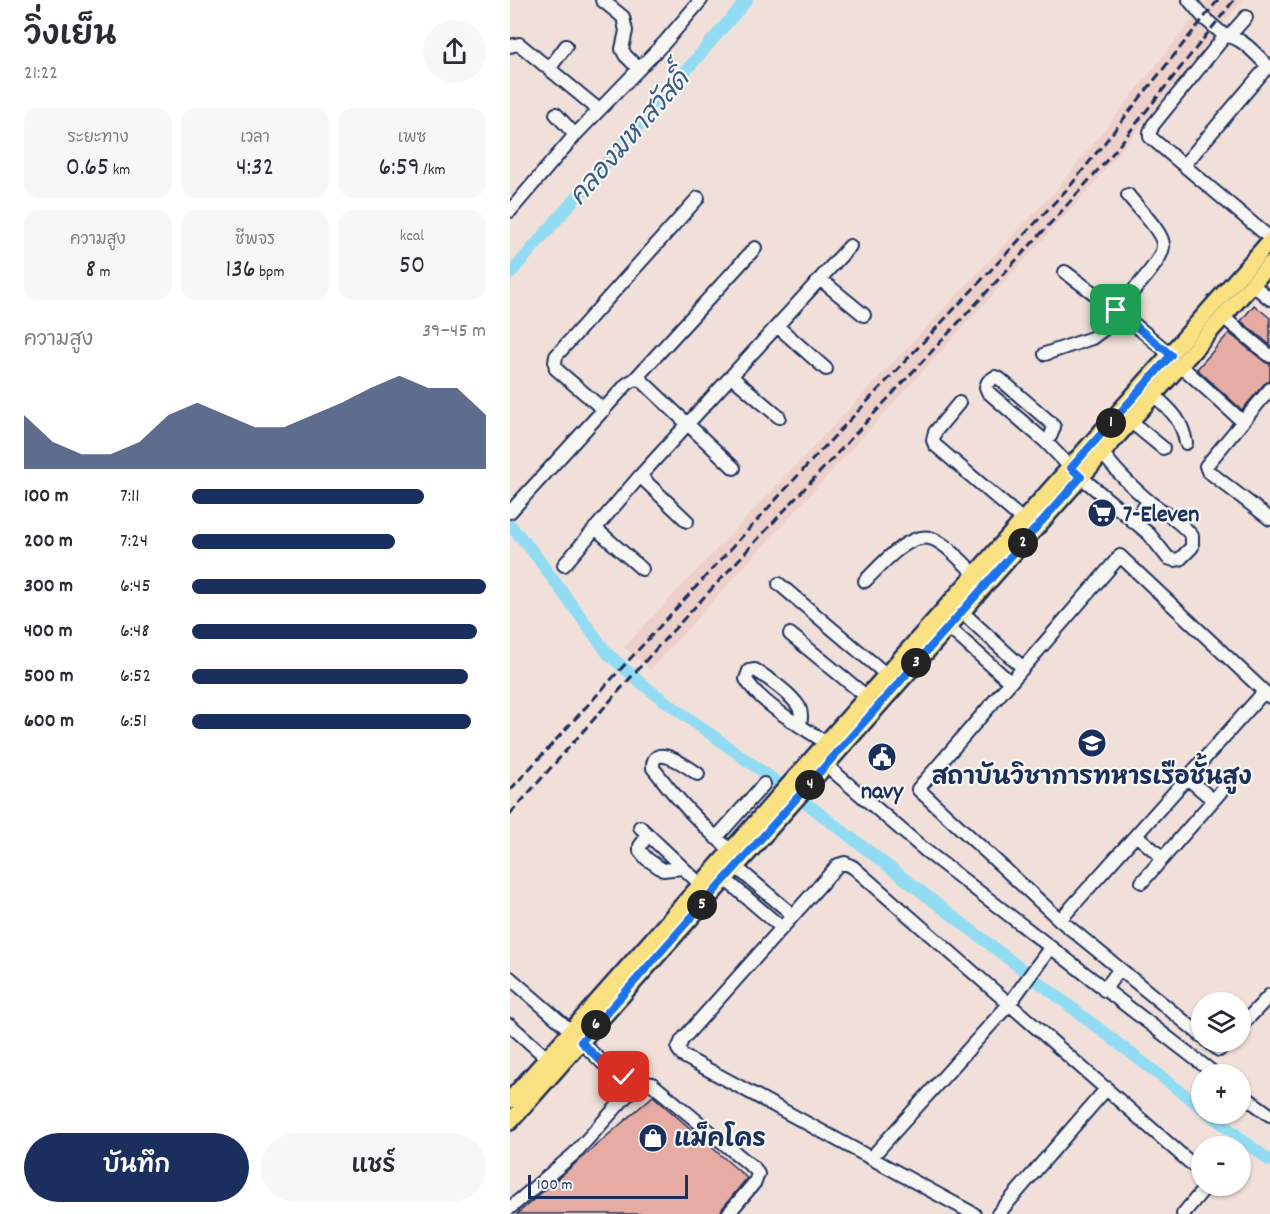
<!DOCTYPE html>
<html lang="th">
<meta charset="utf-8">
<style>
body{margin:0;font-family:Dekko,"Playpen Sans Thai",sans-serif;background:#f7f7f7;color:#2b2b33;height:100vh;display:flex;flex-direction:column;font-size:22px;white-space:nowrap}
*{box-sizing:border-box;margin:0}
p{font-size:20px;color:#7c7c81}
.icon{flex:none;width:33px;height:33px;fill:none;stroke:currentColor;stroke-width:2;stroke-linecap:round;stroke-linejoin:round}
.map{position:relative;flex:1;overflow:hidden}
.panel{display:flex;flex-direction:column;background:#fff;width:510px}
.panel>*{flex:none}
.tools{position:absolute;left:681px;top:992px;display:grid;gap:12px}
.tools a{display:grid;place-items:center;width:60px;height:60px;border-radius:50%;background:#fff;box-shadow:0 2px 4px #0004;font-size:30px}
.scale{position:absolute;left:18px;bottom:15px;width:160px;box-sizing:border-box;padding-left:6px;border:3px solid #1b2f5e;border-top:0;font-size:16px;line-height:21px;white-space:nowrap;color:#1b2f5e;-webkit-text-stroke:4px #f6f6f2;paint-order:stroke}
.pin{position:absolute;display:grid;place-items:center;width:51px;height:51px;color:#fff;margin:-26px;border-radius:12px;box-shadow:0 3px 9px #0006}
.km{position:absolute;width:30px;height:30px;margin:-15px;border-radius:50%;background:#222;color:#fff;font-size:16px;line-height:30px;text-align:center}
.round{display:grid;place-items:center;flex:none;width:63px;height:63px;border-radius:32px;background:#f7f7f7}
.headline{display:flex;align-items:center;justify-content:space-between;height:102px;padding:0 24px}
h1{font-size:33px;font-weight:600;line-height:45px}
.metrics{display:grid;grid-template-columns:repeat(3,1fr);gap:9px;height:102px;padding:6px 24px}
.metrics div{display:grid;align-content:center;border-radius:15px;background:#f7f7f7;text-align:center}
.metrics b{font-size:26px;font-weight:600}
.metrics small{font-size:16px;font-weight:400}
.metrics p{font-size:16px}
.chart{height:168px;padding:12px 24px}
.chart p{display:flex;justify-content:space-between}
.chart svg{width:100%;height:108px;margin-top:6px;fill:#1b2f5e;opacity:.7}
.cta{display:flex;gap:12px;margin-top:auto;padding:12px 24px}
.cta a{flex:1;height:69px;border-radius:36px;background:#1b2f5e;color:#fff;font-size:24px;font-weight:600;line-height:69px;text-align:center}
.cta a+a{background:#f7f7f7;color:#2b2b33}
ul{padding:0 24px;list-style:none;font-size:20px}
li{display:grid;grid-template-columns:96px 72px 1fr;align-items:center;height:45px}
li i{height:15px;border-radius:8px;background:#1b2f5e}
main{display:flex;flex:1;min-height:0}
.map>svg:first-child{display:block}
.built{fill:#eed0ca}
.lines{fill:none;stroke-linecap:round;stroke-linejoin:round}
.canal{stroke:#92dcf3;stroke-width:12}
.building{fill:#e6aca3;stroke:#1b2f5e;stroke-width:1.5}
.minor-casing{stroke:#1b2f5e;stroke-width:16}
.major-casing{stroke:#1b2f5e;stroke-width:20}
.minor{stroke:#f6f6f2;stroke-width:12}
.major{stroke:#f9e181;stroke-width:15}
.rail{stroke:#1b2f5e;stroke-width:3;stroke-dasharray:9 4.5;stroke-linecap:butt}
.route-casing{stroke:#fff;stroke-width:12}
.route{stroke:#1a73e8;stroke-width:8}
.labels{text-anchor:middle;stroke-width:4.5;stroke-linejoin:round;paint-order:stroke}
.poi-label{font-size:24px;font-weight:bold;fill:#1b2f5e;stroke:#f6f6f2;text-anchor:start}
.water-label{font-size:26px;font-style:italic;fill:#395a83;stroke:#f6f6f2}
</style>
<main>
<section class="panel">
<div class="headline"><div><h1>วิ่งเย็น</h1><p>21:22</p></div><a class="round"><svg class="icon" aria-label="share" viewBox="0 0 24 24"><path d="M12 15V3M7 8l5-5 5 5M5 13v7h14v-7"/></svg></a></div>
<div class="metrics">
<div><p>ระยะทาง</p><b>0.65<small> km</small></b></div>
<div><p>เวลา</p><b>4:32</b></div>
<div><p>เพซ</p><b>6:59<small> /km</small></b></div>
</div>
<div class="metrics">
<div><p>ความสูง</p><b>8<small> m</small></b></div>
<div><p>ชีพจร</p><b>136<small> bpm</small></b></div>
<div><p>kcal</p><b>50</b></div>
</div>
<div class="chart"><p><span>ความสูง</span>39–45 m</p>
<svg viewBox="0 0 160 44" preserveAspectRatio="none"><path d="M0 44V22L10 33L20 38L30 38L40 33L50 22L60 17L70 22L80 27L90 27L100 22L110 17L120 11L130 6L140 11L150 11L160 22V44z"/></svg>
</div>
<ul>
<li><b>100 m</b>7:11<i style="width:79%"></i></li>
<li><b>200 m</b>7:24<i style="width:69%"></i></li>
<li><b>300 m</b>6:45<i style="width:100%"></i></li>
<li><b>400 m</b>6:48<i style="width:97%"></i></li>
<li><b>500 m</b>6:52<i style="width:94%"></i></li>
<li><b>600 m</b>6:51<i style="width:95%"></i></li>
</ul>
<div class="cta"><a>บันทึก</a><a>แชร์</a></div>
</section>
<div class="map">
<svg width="760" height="1214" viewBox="0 0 760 1214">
<rect width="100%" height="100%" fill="#f1e0da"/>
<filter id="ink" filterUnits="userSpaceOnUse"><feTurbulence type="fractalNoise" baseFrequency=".0167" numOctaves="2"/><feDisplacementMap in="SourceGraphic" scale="12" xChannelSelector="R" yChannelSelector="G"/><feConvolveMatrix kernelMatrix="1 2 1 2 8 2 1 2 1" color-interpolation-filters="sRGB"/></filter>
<g filter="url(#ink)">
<path class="built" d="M698,0H733L582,186L140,670L114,647L546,190Z"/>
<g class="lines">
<path class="canal" d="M0,274L237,0
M0,525L20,548L98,654L137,688L304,809L692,1108
M698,1113L760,1161"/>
</g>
<path class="building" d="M744,305L760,318V345L731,321Z
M719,333L755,362L760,364V381L754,384L732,410L687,369Z
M143,1096L237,1178L212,1209L210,1214H7Z"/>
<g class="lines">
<g class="minor-casing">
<path id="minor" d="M92,0L113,17L116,31L112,49L115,55L129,69
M679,0L694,18L715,36
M720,35L736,17
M0,46L9,44L89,110
M760,68C749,58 731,35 715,36L643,125L640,132V137L760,238
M39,69L56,46
M46,114L65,135
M674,165L758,66
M0,211L65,135L155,42L191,0
M555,272L613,315L661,355
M310,279L354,315
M742,284L760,299
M606,310C617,297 654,261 653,245C653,232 626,206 618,195
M713,317L760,356
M267,326L316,369
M535,354L582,338L613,315
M670,365L732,421
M222,377L269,417
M125,379L245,248
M760,389L696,466L698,471L760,519
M644,395C661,411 672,419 676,443
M449,403L425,432L423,440L425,445L514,521
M94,410L46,369L45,363L46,356L188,198
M620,421L653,448
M536,442L541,435L544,427L541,423L490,379L485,377L478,382L476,387L478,392L536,442L561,468
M130,476L177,521
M571,477L639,534L658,558L664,560L670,559L682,547V536C671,522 655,513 641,503C623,488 606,472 592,452
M0,512L117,384L125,379L131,380L224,468
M623,522L639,501
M85,528L132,569
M54,565L130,476L340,246
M355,581C370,566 400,530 423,539C439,546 453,563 466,575
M269,584L377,675
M452,612L513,668
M438,627L500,682
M280,634L357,697
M290,726C291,719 292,713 289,707C281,694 258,678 245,670L239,671L236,679C249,703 293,727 316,743
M317,766L416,851L705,1074
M188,774C179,768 142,740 143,768C167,800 190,824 220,850
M677,778L703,800
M130,827L190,884
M138,835L130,846V851L137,859L153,870L172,868
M626,835L653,858L720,781
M206,838L254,784
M226,867L283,915
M215,879L272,928
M632,882L653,858
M550,920L754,692
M0,978L61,1031
M594,990L610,969
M0,1025L37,1058
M730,1027L760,995
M692,1036L550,920L408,789L610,556L760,697
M698,1041L709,1050L718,1041
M71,1042L93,1063L114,1077L142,1084L245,1169L248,1174L245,1182L218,1214
M730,1093L760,1115
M361,1158L500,1003L540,948
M0,1208L64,1154L130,1081
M464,1214L173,1056L168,1049L172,1040L328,865L335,863L343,867L692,1173
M488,1214L597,1088
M673,1214L693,1190L694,1185"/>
</g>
<g class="major-casing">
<path id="major" d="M0,1100L760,241
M0,1122L760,264"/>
</g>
<use href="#minor" class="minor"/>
<use href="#major" class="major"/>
<path class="rail" d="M0,790L304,458L561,185L708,0
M0,814L145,650L549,214L603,153L724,0"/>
</g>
</g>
<g class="lines" filter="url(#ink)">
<g class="route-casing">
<path id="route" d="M114,1077L93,1063L71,1042L571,477L561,468L661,355L606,310"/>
</g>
<use href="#route" class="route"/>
</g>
<defs>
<g id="supermarket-disc" transform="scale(1.5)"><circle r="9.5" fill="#1b2f5e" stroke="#f6f6f2"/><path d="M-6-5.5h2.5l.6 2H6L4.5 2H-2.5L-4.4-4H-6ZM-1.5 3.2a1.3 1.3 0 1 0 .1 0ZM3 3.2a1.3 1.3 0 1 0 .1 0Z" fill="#fff"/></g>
<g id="university-disc" transform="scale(1.5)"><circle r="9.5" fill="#1b2f5e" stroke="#f6f6f2"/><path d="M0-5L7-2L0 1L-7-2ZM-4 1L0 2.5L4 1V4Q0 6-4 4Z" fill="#fff"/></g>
<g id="civic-disc" transform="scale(1.5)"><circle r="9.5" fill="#1b2f5e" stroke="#f6f6f2"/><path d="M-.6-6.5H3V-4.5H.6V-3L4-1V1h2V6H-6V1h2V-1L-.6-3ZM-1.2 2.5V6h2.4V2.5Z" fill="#fff"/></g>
<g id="shop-disc" transform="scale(1.5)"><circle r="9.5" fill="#1b2f5e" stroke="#f6f6f2"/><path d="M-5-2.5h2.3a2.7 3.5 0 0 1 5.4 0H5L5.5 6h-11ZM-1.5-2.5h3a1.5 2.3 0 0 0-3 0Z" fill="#fff"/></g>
</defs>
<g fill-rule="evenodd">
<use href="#supermarket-disc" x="592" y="513"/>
<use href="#university-disc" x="582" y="743"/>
<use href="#civic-disc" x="372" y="757"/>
<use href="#shop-disc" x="143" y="1138"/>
</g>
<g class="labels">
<g class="poi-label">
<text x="613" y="521">7-Eleven</text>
<text x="582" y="784" text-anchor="middle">สถาบันวิชาการทหารเรือชั้นสูง</text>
<text x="372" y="798" text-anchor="middle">navy</text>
<text x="164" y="1146">แม็คโคร</text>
</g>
<g class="water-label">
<text transform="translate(118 137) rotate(-49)" y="9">คลองมหาสวัสดิ์</text>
</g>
</g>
</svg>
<div class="tools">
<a><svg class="icon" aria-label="layers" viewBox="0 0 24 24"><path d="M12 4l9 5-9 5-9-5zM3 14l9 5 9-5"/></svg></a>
<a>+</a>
<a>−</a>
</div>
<div class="scale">100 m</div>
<div class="pin" style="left:606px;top:310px;background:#1e9e55"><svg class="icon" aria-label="arrive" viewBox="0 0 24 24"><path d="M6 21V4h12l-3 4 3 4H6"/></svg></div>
<div class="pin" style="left:114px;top:1077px;background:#d93025"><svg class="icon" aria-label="check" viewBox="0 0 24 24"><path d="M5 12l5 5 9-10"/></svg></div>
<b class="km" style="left:601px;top:423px">1</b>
<b class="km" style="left:513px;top:543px">2</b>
<b class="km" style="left:406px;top:663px">3</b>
<b class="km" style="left:300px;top:785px">4</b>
<b class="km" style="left:192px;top:905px">5</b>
<b class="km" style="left:86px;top:1025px">6</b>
</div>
</main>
